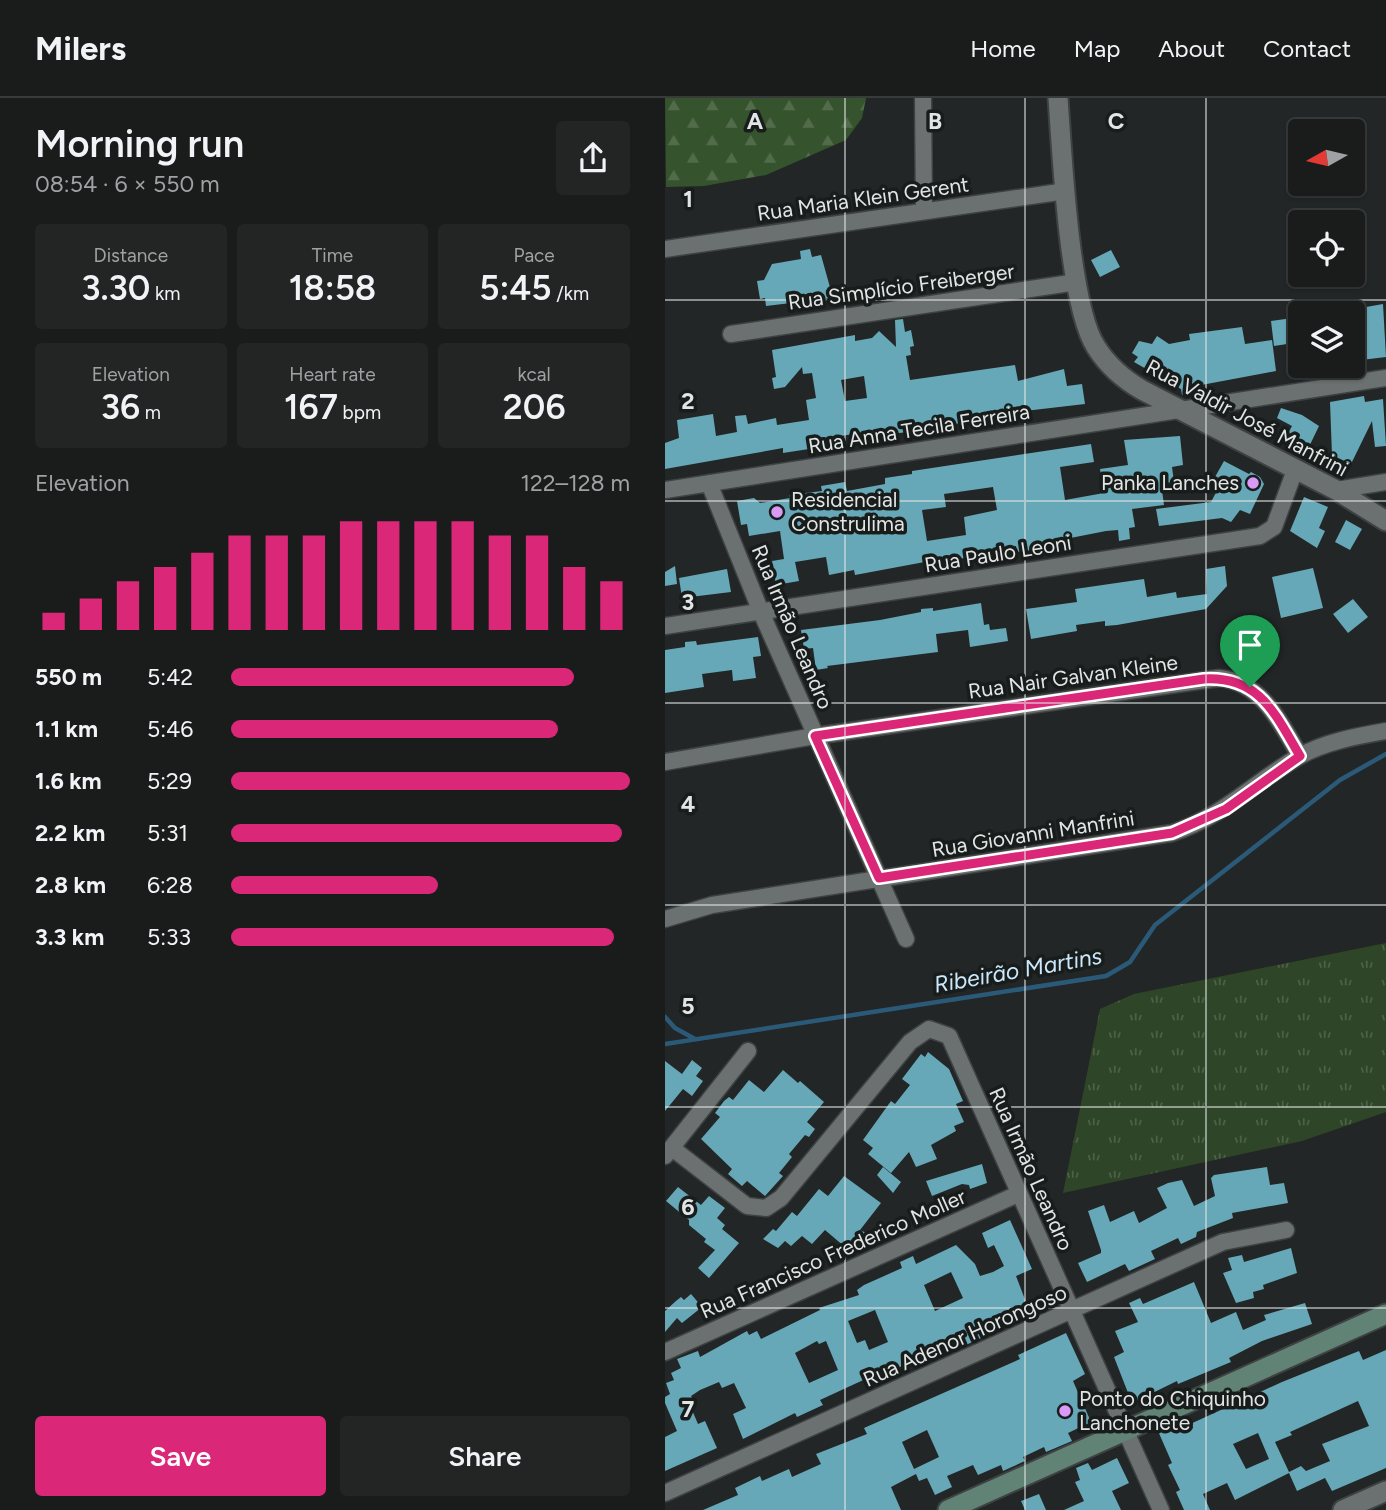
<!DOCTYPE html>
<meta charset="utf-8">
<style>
body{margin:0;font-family:Figtree,sans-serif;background:#232525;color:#f1f3f6;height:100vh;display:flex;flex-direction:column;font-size:26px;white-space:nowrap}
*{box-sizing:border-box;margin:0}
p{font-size:23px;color:#9fa1a3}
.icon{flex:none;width:38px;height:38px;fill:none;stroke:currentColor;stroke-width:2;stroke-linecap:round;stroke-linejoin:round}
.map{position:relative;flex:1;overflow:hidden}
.details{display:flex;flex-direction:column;background:#1a1c1c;width:665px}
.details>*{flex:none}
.needle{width:46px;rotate:262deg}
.controls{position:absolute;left:623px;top:21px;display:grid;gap:14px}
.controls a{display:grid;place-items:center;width:77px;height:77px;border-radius:7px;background:#1a1c1c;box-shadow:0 2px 5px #0004,0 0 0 2px #383a3b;font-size:35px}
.pin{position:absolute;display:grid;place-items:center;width:60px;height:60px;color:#fff;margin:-72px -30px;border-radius:50% 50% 50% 0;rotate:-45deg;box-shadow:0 0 7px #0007}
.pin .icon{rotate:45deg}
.round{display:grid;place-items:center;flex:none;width:74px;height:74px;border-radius:7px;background:#232525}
.overview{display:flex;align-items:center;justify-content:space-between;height:119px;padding:0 35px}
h1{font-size:38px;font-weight:600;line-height:52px}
.metrics{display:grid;grid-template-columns:repeat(3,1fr);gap:10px;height:119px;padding:7px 35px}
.metrics div{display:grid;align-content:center;border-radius:7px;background:#232525;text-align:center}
.metrics b{font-size:35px;font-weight:600}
.metrics small{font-size:19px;font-weight:400}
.metrics p{font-size:19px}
.chart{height:196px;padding:14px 35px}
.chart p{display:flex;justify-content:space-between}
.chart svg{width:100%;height:126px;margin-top:7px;stroke:#db2777;stroke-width:6}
.primary-button{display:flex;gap:14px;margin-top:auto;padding:14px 35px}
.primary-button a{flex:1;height:80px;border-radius:7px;background:#db2777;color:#fff;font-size:28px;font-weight:600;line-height:80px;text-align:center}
.primary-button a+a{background:#232525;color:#f1f3f6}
ul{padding:0 35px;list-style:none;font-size:23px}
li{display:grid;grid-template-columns:112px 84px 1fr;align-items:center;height:52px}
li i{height:18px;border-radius:9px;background:#db2777}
header{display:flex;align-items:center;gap:42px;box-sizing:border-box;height:98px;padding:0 35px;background:#1a1c1c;border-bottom:2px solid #383a3b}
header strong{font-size:33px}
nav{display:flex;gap:38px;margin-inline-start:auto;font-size:24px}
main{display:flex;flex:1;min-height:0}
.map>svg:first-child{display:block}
.grass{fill:url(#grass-tufts)}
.forest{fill:url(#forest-firs)}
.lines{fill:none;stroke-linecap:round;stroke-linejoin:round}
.stream{stroke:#2b5a78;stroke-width:4.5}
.building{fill:#66a8b7;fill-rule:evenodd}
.minor-casing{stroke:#3f4242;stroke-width:19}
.tertiary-casing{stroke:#3f4242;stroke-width:23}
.secondary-casing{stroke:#3f4242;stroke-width:23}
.minor{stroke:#6b7170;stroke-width:16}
.tertiary{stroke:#6b7170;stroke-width:19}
.secondary{stroke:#618376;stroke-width:19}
.route-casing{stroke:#fff;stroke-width:14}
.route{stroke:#db2777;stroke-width:9}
.grid{fill:none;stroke:#e2e5e5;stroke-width:2;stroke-opacity:0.55}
.poi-dot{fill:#d99af7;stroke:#181d1c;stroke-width:2.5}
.labels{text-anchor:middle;stroke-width:7;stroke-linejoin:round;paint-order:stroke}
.street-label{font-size:21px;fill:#e2e5e5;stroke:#181d1c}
.poi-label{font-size:21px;fill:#e2e5e5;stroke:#181d1c;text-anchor:start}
.water-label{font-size:23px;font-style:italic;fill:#cbe8fc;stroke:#181d1c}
.grid-label{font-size:23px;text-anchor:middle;font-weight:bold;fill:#e2e5e5;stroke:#181d1c;stroke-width:7;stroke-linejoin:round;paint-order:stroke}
</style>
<header>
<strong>Milers</strong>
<nav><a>Home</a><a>Map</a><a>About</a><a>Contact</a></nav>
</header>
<main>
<section class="details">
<div class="overview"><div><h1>Morning run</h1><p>08:54 · 6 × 550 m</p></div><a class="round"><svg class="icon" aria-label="share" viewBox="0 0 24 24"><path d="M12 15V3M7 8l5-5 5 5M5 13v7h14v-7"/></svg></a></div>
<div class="metrics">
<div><p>Distance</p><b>3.30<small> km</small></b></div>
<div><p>Time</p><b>18:58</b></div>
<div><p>Pace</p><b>5:45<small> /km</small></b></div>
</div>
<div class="metrics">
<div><p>Elevation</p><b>36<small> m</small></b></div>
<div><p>Heart rate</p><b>167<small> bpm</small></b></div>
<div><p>kcal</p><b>206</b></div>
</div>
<div class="chart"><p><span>Elevation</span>122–128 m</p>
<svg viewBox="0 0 160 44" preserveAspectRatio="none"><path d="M5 44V38M15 44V33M25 44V27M35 44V22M45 44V17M55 44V11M65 44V11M75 44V11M85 44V6M95 44V6M105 44V6M115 44V6M125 44V11M135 44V11M145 44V22M155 44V27"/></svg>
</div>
<ul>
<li><b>550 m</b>5:42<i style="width:86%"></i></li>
<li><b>1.1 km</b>5:46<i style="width:82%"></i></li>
<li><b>1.6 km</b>5:29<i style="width:100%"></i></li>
<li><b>2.2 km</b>5:31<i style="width:98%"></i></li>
<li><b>2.8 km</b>6:28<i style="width:52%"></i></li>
<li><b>3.3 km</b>5:33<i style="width:96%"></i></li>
</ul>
<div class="primary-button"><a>Save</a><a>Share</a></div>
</section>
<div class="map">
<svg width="721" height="1412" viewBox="0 0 721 1412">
<defs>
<pattern id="grass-tufts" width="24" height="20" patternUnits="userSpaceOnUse" patternTransform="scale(1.75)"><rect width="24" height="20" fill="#2e4627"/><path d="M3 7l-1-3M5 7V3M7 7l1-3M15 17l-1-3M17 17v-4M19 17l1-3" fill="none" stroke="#4c6146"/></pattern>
<pattern id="forest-firs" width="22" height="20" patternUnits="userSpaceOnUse" patternTransform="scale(1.75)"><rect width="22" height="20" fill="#35532d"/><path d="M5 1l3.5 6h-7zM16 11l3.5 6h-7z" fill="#526c4b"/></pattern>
</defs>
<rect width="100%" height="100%" fill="#222626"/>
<path class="grass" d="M721,845V1014L637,1043L398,1095L435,911L469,896Z"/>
<path class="forest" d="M0,0H201L197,20L181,42L101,77L39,88L1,89Z"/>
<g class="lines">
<path class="stream" d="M0,919L10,930L30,941
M0,946L441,878L465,864L490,827L675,682L721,656"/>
</g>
<path class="building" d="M145,151L147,159L156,157L168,200L101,208L100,200L95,201L92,183L99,182L107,166L136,161L135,153Z
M446,152L455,169L435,179L426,162Z
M718,206L721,259L688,263L690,211Z
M635,219V244L609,248L606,223Z
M238,221L240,234L246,232L249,248L245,249L246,257L241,258L245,282L350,267L353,283L399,271L402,288L417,286L420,306L326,317L275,330L210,338L209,333L169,339V344L143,348L144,351L118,355V350L0,371V345L14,340L12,322L48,316L51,338L72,334L70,318L81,317L83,326L111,320L112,327L144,322L141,302L151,300L147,275L138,276L137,269L120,289L109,291L107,280L111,279L107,252L190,237V243L207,240L214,233L231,249L230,222ZM199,278L202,300L180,303L176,282Z
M577,229L580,246L607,242L611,273L531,288L532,295L517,297L516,291L469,264L473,259L467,255L474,243L487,246L492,238L504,246L525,242L524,236Z
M699,298L700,304L718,301L721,348L710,349L707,323L686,366L667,357L665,304Z
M616,310L637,317L654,328L641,355L619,343L627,328L612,320Z
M515,338L518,367L507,369L509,384L496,385L499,407L467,411L470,429L464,430L465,441L454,443L453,432L441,433L375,446V451L352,454L351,448L313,453L314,459L265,463L190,477L189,472L164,477L161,459L130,464L134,483L111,487L107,463L119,461L115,433L84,438L82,426L76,427L72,403L89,400L95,405L125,400L124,397L157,393L156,388L180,384L182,393L220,386V380L247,376V373L426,346L429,364L395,369L400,402L439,395L435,371L463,367L459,342ZM328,389L332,412L299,419L301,437L262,443L257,412L281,409L279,396Z
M559,363L584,376L586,374L595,379L599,386L585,416L575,412L566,424L557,420L494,428L491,411L546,404L557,383L550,379Z
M639,399L663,409L654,430L660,433L652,450L625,433Z
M681,422L697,431L685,452L670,444Z
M10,468L12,486L0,488V474Z
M560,468L562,488L541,511L452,527L440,528V523L411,527L412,533L366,541L361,511L412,504L410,491L479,481L482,499L511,494L512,500L542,496L541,471Z
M648,470L658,510L616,520L607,479Z
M62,471L66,494L17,500L14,480Z
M688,501L703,519L683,535L668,516Z
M316,505L319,527L324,526L325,532L341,530L343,543L305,549L303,532L271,536L273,554L162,568L163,570L151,572L148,550L139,551L136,532L215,522L256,514V511L268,510V513Z
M93,539L96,558L88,559L91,580L68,583L67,572L37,576L39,589L0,595V552L20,549V544L31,543L32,547Z
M263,954L284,971L298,1003L291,1006L299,1024L289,1028L291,1033L266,1047L272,1061L251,1069L244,1054L226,1075L203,1056L208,1050L198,1042L226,1003L230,1006L245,987L237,981L256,956L260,959Z
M27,962L37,970L31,978L38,983L27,998L18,991L0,1013V963L17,976Z
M118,972L133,985L135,983L159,1004L142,1024L150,1031L144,1039L140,1037L124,1056L127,1059L114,1075L118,1078L100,1098L82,1083L77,1088L63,1076L67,1071L36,1041L55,1019L50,1015L59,1003L64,999L68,1002L84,982L99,994Z
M317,1066L322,1085L305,1091L304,1087L297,1086L267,1098L261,1083Z
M218,1069L236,1084L228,1095L212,1077Z
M602,1069L605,1087L619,1085L623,1105L567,1115L568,1120L532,1134L531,1139L516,1146L513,1140L486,1153L490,1161L464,1173L460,1166L422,1184L413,1165L436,1155V1152L423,1113L439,1107L445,1124L469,1113L474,1125L502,1110L492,1090L503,1085L517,1082L529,1108L550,1098L546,1080L549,1077Z
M179,1078L216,1105L195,1132L216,1142L187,1155L160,1132L147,1146L137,1138L126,1148L120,1143L113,1150L98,1141L108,1131L111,1133L127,1114L132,1118L154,1091L163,1098Z
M13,1089L36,1107L44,1098L60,1110L52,1120L60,1127L57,1131L74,1145L44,1180L33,1170L50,1152L39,1144L41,1141L24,1127V1122L1,1103Z
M345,1122L367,1171L351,1178L364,1212L313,1234L316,1240L277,1258L274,1251L209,1281L207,1278L155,1302L158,1307L132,1319L130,1315L78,1341L68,1316L81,1310L69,1285L57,1290L54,1284L35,1292L26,1298L29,1303L24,1305L33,1326L40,1323L52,1350L0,1373V1339L12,1333L0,1305V1299L5,1296L1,1285L9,1282L6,1275L16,1270L12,1261L33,1253L35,1259L82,1233L84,1237L92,1233L96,1241L155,1212L154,1210L194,1197L192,1192L199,1187L237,1170L235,1164L248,1158L251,1166L291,1147L310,1166L315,1178L328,1174L339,1168L329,1147L323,1150L317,1135ZM286,1174L298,1200L270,1213L259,1187ZM210,1212L223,1244L204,1252L200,1242L192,1245L183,1223ZM152,1243L154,1246L161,1243L173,1272L144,1285L130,1255Z
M626,1150L632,1175L598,1187L599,1191L588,1194L589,1200L571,1205L558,1175L567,1172L563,1160L577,1157L579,1164Z
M529,1184L546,1225L571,1214L578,1232L601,1222L599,1217L640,1205L647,1226L597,1243L564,1260L566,1264L513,1286L512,1283L467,1305L449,1259L459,1254L450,1233L473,1224L464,1205L475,1200L478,1206Z
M26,1196L37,1209L17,1225L12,1220L0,1234V1213L11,1203L16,1199L19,1202Z
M401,1235L420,1276L408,1283L426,1324L403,1335L407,1343L381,1354L379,1349L358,1359L360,1363L338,1373L336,1367L313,1377L308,1367L282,1378L287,1389L270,1397L262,1380L254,1383L251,1376L226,1389L236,1412H38L73,1397L70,1390L95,1378L97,1383L124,1371L127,1379L156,1366L151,1356L202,1336L199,1330L355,1261L353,1257ZM262,1332L274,1359L249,1371L237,1344Z
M721,1252V1370L667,1393L660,1380L632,1393L624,1375L570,1402L562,1385L538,1396L545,1412H519L511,1394L515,1392L503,1367L507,1365L493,1333L507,1327L510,1333L617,1284L694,1253L698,1262ZM693,1303L704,1328L657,1346L665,1363L641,1373L636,1368L624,1374L610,1344L627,1337L625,1334ZM593,1335L604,1361L581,1371L568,1346Z
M452,1360L464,1385L447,1393L456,1412H399L419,1403L410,1384L415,1382L411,1370L423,1365L427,1372Z
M374,1396L381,1412H360L356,1403Z"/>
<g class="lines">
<g class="minor-casing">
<path id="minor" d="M258,0L259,113
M0,151L401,93
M66,236L412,184
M44,385L96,514L241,841
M0,392L721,280
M671,392L721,384
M0,528L595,438L609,429L630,372
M0,664L150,638L554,580C597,584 615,624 635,658
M0,821L47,807L507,735C559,718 588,685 633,659C659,644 692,638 721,633
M7,1050L82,1108L101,1110L116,1100L245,944L264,931L284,938L496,1412
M0,1058L83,953
M0,1254L353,1096
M0,1395L558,1144L621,1132"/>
</g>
<g class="tertiary-casing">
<path id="tertiary" d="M393,0C397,55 404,207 431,249C443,268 458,281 477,292L671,392L721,423
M678,1412L721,1393"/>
</g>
<g class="secondary-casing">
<path id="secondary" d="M283,1412L721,1216"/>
</g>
<use href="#minor" class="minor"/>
<use href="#tertiary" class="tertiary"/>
<use href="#secondary" class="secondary"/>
</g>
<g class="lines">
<g class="route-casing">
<path id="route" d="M539,581C595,578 610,616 635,658L561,711L507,735L214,780L150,638Z"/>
</g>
<use href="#route" class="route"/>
</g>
<path class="grid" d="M180,0V1412M360,0V1412M541,0V1412M0,202H721M0,403H721M0,605H721M0,807H721M0,1009H721M0,1210H721"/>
<g class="poi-dot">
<circle cx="588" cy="385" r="7"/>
<circle cx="112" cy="414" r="7"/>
<circle cx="400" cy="1313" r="7"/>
</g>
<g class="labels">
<g class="street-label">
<text transform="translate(198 101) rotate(-8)" y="7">Rua Maria Klein Gerent</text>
<text transform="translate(236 189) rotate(-8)" y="7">Rua Simplício Freiberger</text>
<text transform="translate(582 320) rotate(28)" y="7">Rua Valdir José Manfrini</text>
<text transform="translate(254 331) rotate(-9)" y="7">Rua Anna Tecila Ferreira</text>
<text transform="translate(333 456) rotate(-9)" y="7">Rua Paulo Leoni</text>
<text transform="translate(127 529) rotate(67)" y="7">Rua Irmão Leandro</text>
<text transform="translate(408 579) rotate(-8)" y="7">Rua Nair Galvan Kleine</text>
<text transform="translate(368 736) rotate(-9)" y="7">Rua Giovanni Manfrini</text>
<text transform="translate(366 1071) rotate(66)" y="7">Rua Irmão Leandro</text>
<text transform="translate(168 1156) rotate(-24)" y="7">Rua Francisco Frederico Moller</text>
<text transform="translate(300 1238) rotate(-24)" y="7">Rua Adenor Horongoso</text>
</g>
<g class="poi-label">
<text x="574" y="392" text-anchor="end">Panka Lanches</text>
<text x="126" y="409">Residencial<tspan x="126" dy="24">Construlima</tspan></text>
<text x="414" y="1308">Ponto do Chiquinho<tspan x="414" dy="24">Lanchonete</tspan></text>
</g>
<g class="water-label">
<text transform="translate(353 872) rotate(-10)" y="8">Ribeirão Martins</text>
</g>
</g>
<g class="grid-label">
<text x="90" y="31">A</text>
<text x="270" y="31">B</text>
<text x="451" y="31">C</text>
<text x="23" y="109">1</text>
<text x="23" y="311">2</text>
<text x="23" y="512">3</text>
<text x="23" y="714">4</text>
<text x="23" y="916">5</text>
<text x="23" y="1117">6</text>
<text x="23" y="1319">7</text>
</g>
</svg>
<div class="controls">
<a><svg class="needle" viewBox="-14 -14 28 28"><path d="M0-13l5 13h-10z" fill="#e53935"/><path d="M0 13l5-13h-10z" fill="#9fa1a3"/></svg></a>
<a><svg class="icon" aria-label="locate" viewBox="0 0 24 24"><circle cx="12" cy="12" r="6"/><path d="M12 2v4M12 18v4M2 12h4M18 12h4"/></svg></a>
<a><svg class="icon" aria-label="layers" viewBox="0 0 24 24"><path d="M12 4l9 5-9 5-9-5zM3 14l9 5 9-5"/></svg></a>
</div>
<div class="pin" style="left:585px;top:589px;background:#1e9e55"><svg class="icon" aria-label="arrive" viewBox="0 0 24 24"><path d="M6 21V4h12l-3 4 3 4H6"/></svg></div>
</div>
</main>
